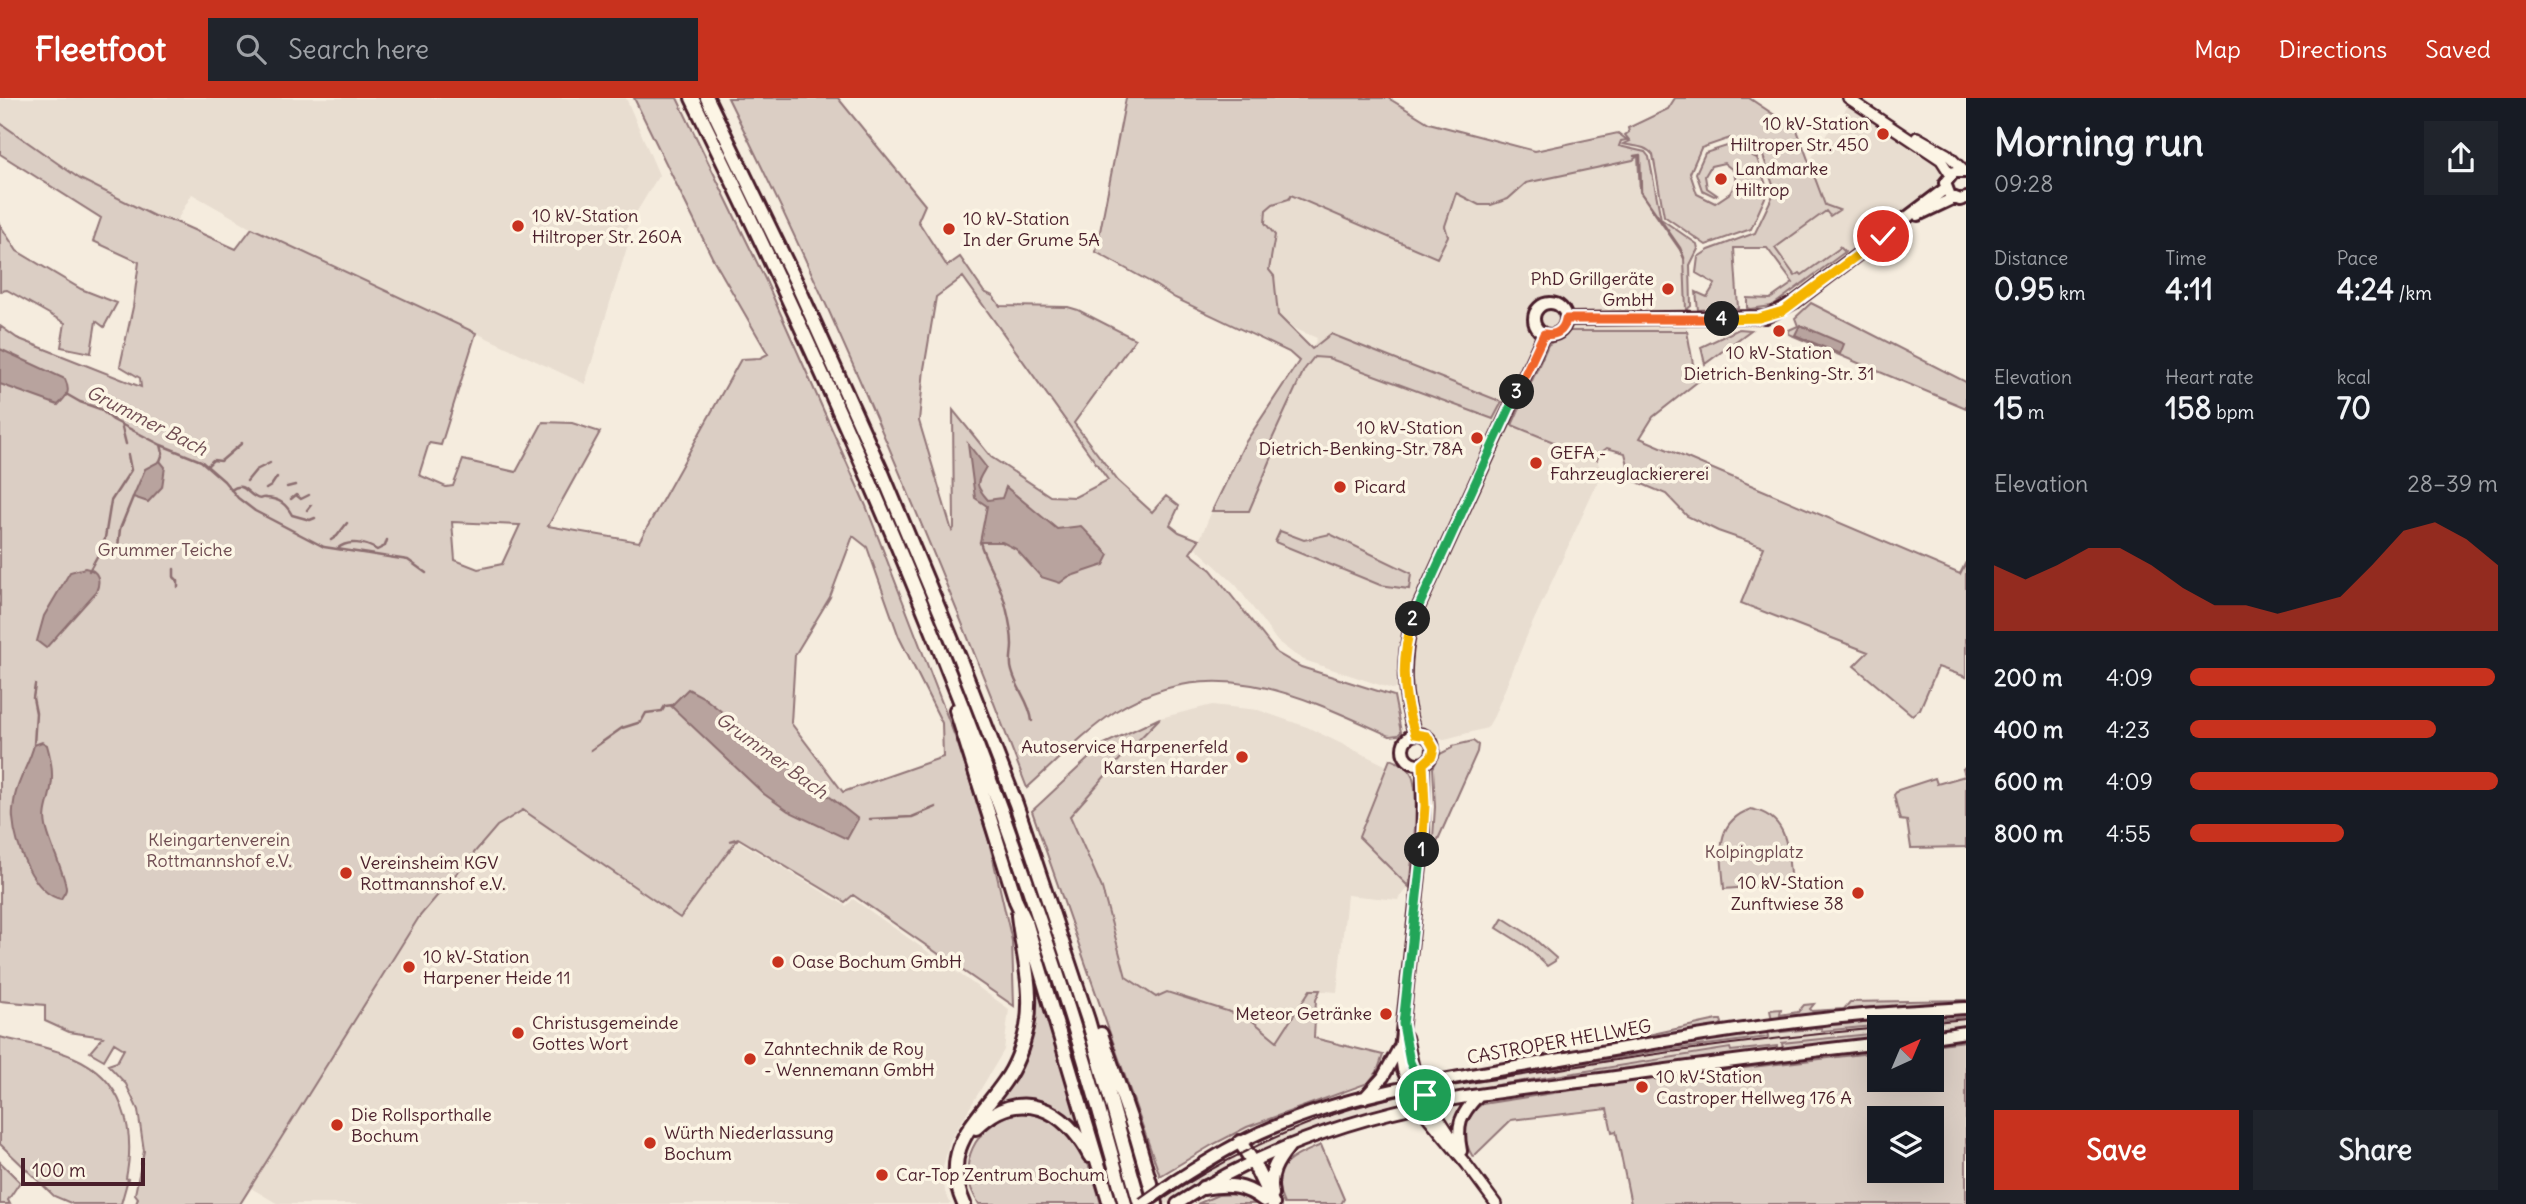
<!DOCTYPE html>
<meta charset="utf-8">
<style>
body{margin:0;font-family:Delius,sans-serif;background:#20242c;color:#f1f3f6;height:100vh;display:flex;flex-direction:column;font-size:26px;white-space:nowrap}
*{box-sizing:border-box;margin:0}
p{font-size:23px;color:#9ea1a6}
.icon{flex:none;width:38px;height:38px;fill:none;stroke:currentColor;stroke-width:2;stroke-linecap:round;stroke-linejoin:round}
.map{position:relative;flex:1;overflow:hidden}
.drawer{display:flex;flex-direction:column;background:#171b24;width:560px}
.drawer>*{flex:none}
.needle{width:46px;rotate:44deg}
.fabs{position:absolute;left:1867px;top:917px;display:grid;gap:14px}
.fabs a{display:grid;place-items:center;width:77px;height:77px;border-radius:0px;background:#171b24;box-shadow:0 7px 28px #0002;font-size:35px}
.scale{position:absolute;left:21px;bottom:18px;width:124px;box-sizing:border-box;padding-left:7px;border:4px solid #4a1f2b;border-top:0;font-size:19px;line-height:24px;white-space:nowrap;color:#4a1f2b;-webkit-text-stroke:5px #fcf5e5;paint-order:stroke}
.pin{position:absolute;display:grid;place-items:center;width:60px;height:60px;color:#fff;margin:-30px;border:4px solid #fff;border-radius:50%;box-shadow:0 2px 7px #0007}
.km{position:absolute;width:35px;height:35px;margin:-18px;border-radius:50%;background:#222;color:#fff;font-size:19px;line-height:35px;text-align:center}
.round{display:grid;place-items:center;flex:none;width:74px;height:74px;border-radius:0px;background:#20242c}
.summary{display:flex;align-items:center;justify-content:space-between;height:119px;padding:0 28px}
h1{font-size:38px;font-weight:700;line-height:52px}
.stats{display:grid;grid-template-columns:repeat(3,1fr);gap:10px;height:119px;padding:7px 28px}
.stats div{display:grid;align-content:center}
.stats b{font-size:30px;font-weight:700}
.stats small{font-size:19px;font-weight:400}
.stats p{font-size:19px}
.chart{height:196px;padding:14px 28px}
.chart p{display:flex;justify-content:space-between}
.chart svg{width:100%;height:126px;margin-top:7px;fill:#c8321e;opacity:.7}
.button{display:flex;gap:14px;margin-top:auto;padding:14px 28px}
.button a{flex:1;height:80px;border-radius:0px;background:#c8321e;color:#fff;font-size:28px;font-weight:700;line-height:80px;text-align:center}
.button a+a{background:#20242c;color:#f1f3f6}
ul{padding:0 28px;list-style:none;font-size:23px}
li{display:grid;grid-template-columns:112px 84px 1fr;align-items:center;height:52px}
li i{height:18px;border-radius:9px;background:#c8321e}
header{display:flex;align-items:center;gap:42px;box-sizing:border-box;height:98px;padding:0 35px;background:#c8321e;color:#fff}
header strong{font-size:33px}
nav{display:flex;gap:38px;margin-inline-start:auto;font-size:24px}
.search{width:490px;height:63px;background:#20242c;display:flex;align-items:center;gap:18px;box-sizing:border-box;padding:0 24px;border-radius:0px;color:#9ea1a6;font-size:26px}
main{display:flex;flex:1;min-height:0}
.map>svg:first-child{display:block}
.built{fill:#e8ddd0}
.green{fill:#dbcec4;stroke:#927678;stroke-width:2;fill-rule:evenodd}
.water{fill:#b8a39e;stroke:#8c6e70;stroke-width:2}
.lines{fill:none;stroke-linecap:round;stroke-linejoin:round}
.stream{stroke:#8c6e70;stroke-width:2.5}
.minor-casing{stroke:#4a1f2b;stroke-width:14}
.major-casing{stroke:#4a1f2b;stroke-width:16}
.highway-casing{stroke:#4a1f2b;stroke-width:18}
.minor{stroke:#fcf5e5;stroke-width:9}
.major{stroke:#fcf5e5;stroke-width:10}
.highway{stroke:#fcf5e5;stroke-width:12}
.tram{stroke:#4a1f2b;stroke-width:2}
.major-bridge-casing{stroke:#4a1f2b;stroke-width:16;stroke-linecap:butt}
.major-bridge{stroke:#fcf5e5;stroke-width:10}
.split-1-casing{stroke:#fff;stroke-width:14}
.split-2-casing{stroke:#fff;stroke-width:14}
.split-3-casing{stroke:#fff;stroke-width:14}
.split-4-casing{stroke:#fff;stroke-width:14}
.split-5-casing{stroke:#fff;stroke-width:14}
.split-1{stroke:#22a559;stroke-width:9}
.split-2{stroke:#f5b400;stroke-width:9}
.split-3{stroke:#22a559;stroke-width:9}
.split-4{stroke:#f0652b;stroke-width:9}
.split-5{stroke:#f5b400;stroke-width:9}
.poi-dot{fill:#c8321e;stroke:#fcf5e5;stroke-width:2.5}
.labels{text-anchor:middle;stroke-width:7;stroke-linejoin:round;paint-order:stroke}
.poi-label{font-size:18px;fill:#4a1f2b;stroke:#fcf5e5;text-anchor:start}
.park-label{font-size:18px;fill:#6e4b51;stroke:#fcf5e5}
.street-label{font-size:18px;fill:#4a1f2b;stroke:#fcf5e5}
.water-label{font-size:19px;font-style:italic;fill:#704d53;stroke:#fcf5e5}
</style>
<header>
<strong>Fleetfoot</strong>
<div class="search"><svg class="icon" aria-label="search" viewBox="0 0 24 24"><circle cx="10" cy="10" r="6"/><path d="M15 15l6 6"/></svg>Search here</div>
<nav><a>Map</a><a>Directions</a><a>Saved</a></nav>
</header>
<main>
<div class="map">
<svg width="1966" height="1106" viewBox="0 0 1966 1106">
<rect width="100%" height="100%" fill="#f5ecde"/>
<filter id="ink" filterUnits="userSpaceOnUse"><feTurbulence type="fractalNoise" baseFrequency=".0143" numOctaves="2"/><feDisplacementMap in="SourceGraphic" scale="14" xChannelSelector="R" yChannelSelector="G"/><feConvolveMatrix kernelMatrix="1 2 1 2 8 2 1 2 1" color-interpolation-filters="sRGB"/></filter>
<g filter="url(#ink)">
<path class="built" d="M0,0H626L659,77L622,138L629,143L585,286L252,130L192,96L176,124L154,118L80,81L0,25Z
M1139,0H1316L1491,107L1508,101L1521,87L1638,58L1640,94L1684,160L1687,233H1570L1547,247L1512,327L1597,362L1602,375L1528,535L1494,618L1487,630L1445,641H1435L1420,629L1412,604L1410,588L1392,591L1304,562L1294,556L1277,543L1236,487L1196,450L1212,413H1249L1268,350L1317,240L1257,215Z
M1849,6L1935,60L1943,70V89L1806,188L1801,187L1774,149L1827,113L1809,64L1837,20L1840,21Z
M1212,607L1258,612L1307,629L1387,668L1359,739L1409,789L1398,802L1347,797L1337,894L1310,892L1277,944L1249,920L1156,899L1126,879L1102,790L1070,718L1121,660L1160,620Z
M523,712L680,820L737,742L846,808L853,801L1009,911L1004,952L950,1043L943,1069L945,1094L951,1106H278L251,1090L419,819L497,728Z
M1966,919V927L1932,930L1880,929L1879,935L1783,945V952L1778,953L1777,948H1774L1730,954V951L1705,954L1493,988V990L1441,998L1438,988L1660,953L1768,939L1767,932H1773L1774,935L1822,930V933Z
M1395,998L1396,1005L1340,1020L1259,1054L1255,1048L1346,1011Z
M1234,1058L1237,1065L1235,1066L1167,1106H1152L1191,1080Z"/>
<path class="green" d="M634,0H677L766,183L866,408L959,649L988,739L1012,843L1014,908L853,797L845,804L738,740L729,743L737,742L680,820L523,712L497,728L419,819L240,1106H136L138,1100L135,1096L144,1053L138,1012L126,986L108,967L117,964L124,951L114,945L104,962L90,954L103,939L69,934L45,923V907L0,903V228L17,240L141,289L140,280L120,268L133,209L139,164L93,143L101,120L0,56V25L80,81L154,118L176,124L236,151L252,130L476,235L441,347L429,345L419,377L446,389L453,388L463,362L516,374L543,324L572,325L600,334L548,428L639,444L741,261L760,260L768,256L712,159ZM452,424L519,427H520L502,466L478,471L455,462ZM853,438L867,449L899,539L942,625L943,659L843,694L791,625L795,557L830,499Z
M728,0H838L925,107L918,123L947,168L960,159L984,194L993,198L1000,208L1068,209L1078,212L1135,241L1074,325L1118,383L1152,414L1166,398L1179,408L1170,427L1179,434L1199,442L1190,455L1211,472L1277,555L1301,569L1394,598L1401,634L1398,637L1390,638C1301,597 1211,553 1116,613C1084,634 1056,664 1027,690C937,456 840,225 728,0ZM963,179L1108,382L1075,399L1050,398L991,359L953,312L954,430L952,433L919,323L924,271L936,199Z
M1126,0H1388L1429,25L1535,53L1618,35L1627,42L1621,43L1619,48L1645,54L1649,59L1661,121L1697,146L1698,151L1690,167L1691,208L1686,212L1684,160L1680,152L1640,94L1638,58L1633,62L1526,85L1508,101L1491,107H1479L1456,95L1445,128L1448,138L1437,160L1291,97L1289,101L1273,106L1266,112L1265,125L1275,137L1269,172L1274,178L1278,217L1312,251L1331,236L1502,304L1493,321L1328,260L1314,259L1304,272L1268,350L1272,359L1249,413H1212L1245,345L1299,263L1289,254L1175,200L1152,185L1096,154Z
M1675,0H1749L1797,32L1825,107L1839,112L1830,118L1826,113L1775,150L1795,178L1800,175L1802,177L1840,150L1839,148L1845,154L1772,208L1750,211L1747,210V200L1770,201L1793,185L1767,150H1734L1738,210L1698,212L1696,194L1707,199L1715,186L1696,175L1698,159L1709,152L1755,135L1775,93L1762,55L1730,40L1701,50L1690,75L1697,96L1715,105L1730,95L1736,85L1734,73L1724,65L1711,68L1705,78L1707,90L1717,97L1714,98L1702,92L1696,75L1705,55L1730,47L1757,60L1768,93L1751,131L1706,147L1664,118L1653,57C1645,47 1635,49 1623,46L1630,43L1625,37L1629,34L1628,30L1668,11Z
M0,127L17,153L81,191L117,205L104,229L96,223L91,255L61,249L65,225L7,192L0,193Z
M1811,205L1966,284V310L1789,236V232L1798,228L1795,220Z
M1739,231L1751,232L1705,266L1701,249Z
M1570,233H1687L1693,266L1701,281L1653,319L1640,340L1960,476L1966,464V579L1938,569L1920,611L1912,617L1854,568L1868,554L1741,505L1764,449L1718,433L1687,418L1666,396L1623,378L1628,367L1625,355L1607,350L1599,356L1597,362L1512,327L1548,247Z
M1280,433L1304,442L1330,436L1411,475L1409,491L1380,487L1275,444Z
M1160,620L1121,660L1070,718L1102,790L1126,879L1156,899L1167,894L1249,920L1277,943L1310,892H1320L1316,902L1314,940L1383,957L1377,974L1368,985L1247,1029L1212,1047L1160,1078L1032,713L1104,646Z
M1473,643L1478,647L1477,654L1432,755L1435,709L1433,670L1440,656L1452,650V648Z
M1390,661C1397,664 1405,666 1409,672C1423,688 1411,767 1409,789L1359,739Z
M1966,670V749L1911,750L1907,723L1900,722L1894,697L1898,692L1935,680L1937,686L1965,678L1963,671Z
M1751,711C1791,719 1787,753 1791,786L1724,791C1722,758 1712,725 1751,711Z
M1503,820L1531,838L1556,860L1555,863L1547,868L1527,849L1497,830Z
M1031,863H1032L1084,1037L1062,1015L1044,1007L980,1022L1013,984L1022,965Z
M1966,902V905L1772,923L1770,912L1781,911L1780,917L1798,914L1804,907L1814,906L1810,911L1812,913L1844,911L1850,904Z
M1966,915V919L1822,933L1821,930L1773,935V932Z
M1717,922H1721L1722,925L1717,931L1538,961Z
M1767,932L1768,939L1660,953L1491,981V978Z
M1879,935V940L1783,952L1782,945Z
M0,939C24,945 50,949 73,959C123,980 136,1031 126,1080L128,1081L121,1106H73L54,1098L0,1046Z
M1966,943V1106H1631L1616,1033L1612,1034L1607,1011L1511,1022L1473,1059C1461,1041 1463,1019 1482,1006L1618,985L1879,954L1880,982H1932V947ZM1880,1020H1932V1073H1880Z
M1777,948L1778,953L1493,990L1492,988L1730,950L1731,953Z
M1017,1015C1073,1015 1089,1059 1101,1106H979C953,1067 975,1027 1017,1015Z
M1321,1047L1344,1101L1341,1106H1284C1267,1067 1292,1060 1321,1047Z
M0,1064L20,1084L8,1102L10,1106H0Z
M1244,1092L1259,1106H1197L1218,1097L1242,1096Z"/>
<path class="water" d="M1800,227L1844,246L1840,256L1795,237Z
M0,251L65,281C71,294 67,298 58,307L0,286Z
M968,346L986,369C976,386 974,386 988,402L1002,400L1006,389L1057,431L1081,428L1109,457L1104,467L1068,479L1060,485L1041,479L1016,451L1002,444H980L987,408L975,400Z
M160,363L165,369L162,389L148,404L133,399L145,371Z
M85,470C99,472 101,483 96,494L46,550L37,543L44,518L70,474Z
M688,591L703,599L858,721L847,741L788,713L764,696L671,608Z
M42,644L47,647C51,661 54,675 51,690C49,704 43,714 46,728C49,745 66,778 66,791C66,794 63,797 61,801C33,796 15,746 13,720C12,713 14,705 15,698C19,680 30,664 34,647Z"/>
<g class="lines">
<path class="stream" d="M1634,58L1640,57L1641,94L1680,150L1684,160
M66,296L80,304L100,311L113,322L161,347L201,363L224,383L238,400L255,413L324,449L408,462L426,475
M121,326L126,346
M160,363L163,355L161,347
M207,368L213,362L221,363L242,345
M247,383L256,372L270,365
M287,389L295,387
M266,391L271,388L277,379
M231,392C243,384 245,393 255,399C262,403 259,399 266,400C280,401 286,406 292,417L310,422L315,420
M291,401L296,397L301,401L309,397
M307,412L311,407
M331,442L337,438L347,425
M980,444C986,466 1001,485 1006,509C1009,521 1012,534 1012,547C1012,556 1009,564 1012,573C1017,592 1030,604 1032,623
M337,451C348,441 366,445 377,452L385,448L387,442
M117,458L120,431L133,399
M174,471V479L178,483V489
M89,473L104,446L111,403L131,372L128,357
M34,647L36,615L33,600L35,587
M591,652L622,630L641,624L646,615L662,613L665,608L673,607
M870,721L912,719L936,709"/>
<g class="minor-casing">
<path id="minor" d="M1848,0L1941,62L1950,76
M1917,39L1947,56L1964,73
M1430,1006L1461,1053
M1419,1009L1467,1067L1496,1106"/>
</g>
<g class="major-casing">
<path id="major" d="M1966,74H1954L1945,85L1950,98L1960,102L1966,100
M1918,117L1954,100
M1534 221a16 16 0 1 1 32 0a16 16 0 1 1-32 0Z
M1566,221L1766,219L1795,204L1946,90
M1403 651a15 15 0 1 1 30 0a15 15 0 1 1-30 0Z
M1415,636C1402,597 1402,563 1412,523L1544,236
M1406,939L1414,975L1430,1006
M1932,939L1966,934
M1364,1000L1383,979L1399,950
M1419,1009L1403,972L1400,952L1423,741V665
M1461,1053C1456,1027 1460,1017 1478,998
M1174,1084C1206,1064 1237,1044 1271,1030C1359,992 1457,980 1550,963C1640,947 1731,931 1823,921C1870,915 1918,913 1966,910
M1177,1106C1256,1054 1350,1021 1443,1003C1495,993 1548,988 1601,981C1693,968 1786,956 1880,945"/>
</g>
<g class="highway-casing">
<path id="highway" d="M692,0C867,356 1024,722 1125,1106
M707,0L796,184L883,377L959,559L1016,706L1088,922L1140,1106
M956,612L1016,803L1026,824L1110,1106
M1101,936L1137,1040L1156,1106
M976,1030C1019,987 1066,1011 1090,1058
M1240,1044L1253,1064L1273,1106
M1203,1090C1227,1086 1244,1086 1264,1102
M1272,1096C1268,1077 1276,1064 1288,1049
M964,1106C939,1050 976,1025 1005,983C1016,968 1023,947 1027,929C1034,891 1022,854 1018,817"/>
</g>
<use href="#minor" class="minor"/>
<use href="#major" class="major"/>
<use href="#highway" class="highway"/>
<path class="tram" d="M1882,929L1966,921
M1156,1106C1216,1064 1299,1024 1371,1005C1430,989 1493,982 1554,972C1662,954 1770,940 1880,930"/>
<g class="major-bridge-casing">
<path id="major-bridge" d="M1143,1106L1174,1084"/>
</g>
<use href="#major-bridge" class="major-bridge"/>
</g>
</g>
<g class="lines" filter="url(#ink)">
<g class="split-1-casing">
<path id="split-1" d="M1422,752L1403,926L1410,964L1425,997"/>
</g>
<g class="split-2-casing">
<path id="split-2" d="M1413,521C1400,560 1402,598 1415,636L1427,638L1434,650L1432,658L1423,666L1425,708L1422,752"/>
</g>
<g class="split-3-casing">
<path id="split-3" d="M1413,521L1517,294"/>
</g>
<g class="split-4-casing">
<path id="split-4" d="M1517,294L1544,236C1556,238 1564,233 1566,221H1722"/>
</g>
<g class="split-5-casing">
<path id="split-5" d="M1722,221L1759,220L1783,213L1883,138"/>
</g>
<use href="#split-1" class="split-1"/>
<use href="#split-2" class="split-2"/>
<use href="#split-3" class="split-3"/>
<use href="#split-4" class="split-4"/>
<use href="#split-5" class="split-5"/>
</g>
<g class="poi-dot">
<circle cx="1883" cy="36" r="7"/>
<circle cx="1721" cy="81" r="7"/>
<circle cx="518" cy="128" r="7"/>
<circle cx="949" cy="131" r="7"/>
<circle cx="1668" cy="191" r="7"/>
<circle cx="1779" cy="233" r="7"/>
<circle cx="1477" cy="340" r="7"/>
<circle cx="1536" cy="365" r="7"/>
<circle cx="1340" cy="389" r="7"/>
<circle cx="1242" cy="659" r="7"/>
<circle cx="346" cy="775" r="7"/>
<circle cx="1858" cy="795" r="7"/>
<circle cx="778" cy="864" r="7"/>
<circle cx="409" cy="869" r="7"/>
<circle cx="1386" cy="916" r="7"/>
<circle cx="518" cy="935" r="7"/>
<circle cx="750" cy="961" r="7"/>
<circle cx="1642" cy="989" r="7"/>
<circle cx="337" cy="1027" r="7"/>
<circle cx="650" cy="1045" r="7"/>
<circle cx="882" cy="1077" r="7"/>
</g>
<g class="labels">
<g class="poi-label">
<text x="1869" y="32" text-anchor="end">10 kV-Station<tspan x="1869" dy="21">Hiltroper Str. 450</tspan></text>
<text x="1735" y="77">Landmarke<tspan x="1735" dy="21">Hiltrop</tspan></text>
<text x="532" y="124">10 kV-Station<tspan x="532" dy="21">Hiltroper Str. 260A</tspan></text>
<text x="963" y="127">10 kV-Station<tspan x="963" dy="21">In der Grume 5A</tspan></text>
<text x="1654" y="187" text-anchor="end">PhD Grillgeräte<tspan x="1654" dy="21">GmbH</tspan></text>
<text x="1779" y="261" text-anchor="middle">10 kV-Station<tspan x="1779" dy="21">Dietrich-Benking-Str. 31</tspan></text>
<text x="1463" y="336" text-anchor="end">10 kV-Station<tspan x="1463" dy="21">Dietrich-Benking-Str. 78A</tspan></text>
<text x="1550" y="361">GEFA -<tspan x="1550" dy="21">Fahrzeuglackiererei</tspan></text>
<text x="1354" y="395">Picard</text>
<text x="1228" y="655" text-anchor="end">Autoservice Harpenerfeld<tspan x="1228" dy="21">Karsten Harder</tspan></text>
<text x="360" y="771">Vereinsheim KGV<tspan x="360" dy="21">Rottmannshof e.V.</tspan></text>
<text x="1844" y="791" text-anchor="end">10 kV-Station<tspan x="1844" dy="21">Zunftwiese 38</tspan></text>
<text x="423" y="865">10 kV-Station<tspan x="423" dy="21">Harpener Heide 11</tspan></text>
<text x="792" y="870">Oase Bochum GmbH</text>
<text x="1372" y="922" text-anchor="end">Meteor Getränke</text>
<text x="532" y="931">Christusgemeinde<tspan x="532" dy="21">Gottes Wort</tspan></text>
<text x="764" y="957">Zahntechnik de Roy<tspan x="764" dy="21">- Wennemann GmbH</tspan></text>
<text x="1656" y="985">10 kV-Station<tspan x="1656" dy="21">Castroper Hellweg 176 A</tspan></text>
<text x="351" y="1023">Die Rollsporthalle<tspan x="351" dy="21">Bochum</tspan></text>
<text x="664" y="1041">Würth Niederlassung<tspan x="664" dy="21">Bochum</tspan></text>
<text x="896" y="1083">Car-Top Zentrum Bochum</text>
</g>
<g class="park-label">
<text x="165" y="458">Grummer Teiche</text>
<text x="219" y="748">Kleingartenverein<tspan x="219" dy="21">Rottmannshof e.V.</tspan></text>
<text x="1754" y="760">Kolpingplatz</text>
</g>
<g class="street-label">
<text transform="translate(1559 944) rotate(-10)" y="6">CASTROPER HELLWEG</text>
</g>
<g class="water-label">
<text transform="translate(147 322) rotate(27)" y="7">Grummer Bach</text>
<text transform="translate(772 657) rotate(36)" y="7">Grummer Bach</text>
</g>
</g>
</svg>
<div class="fabs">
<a><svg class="needle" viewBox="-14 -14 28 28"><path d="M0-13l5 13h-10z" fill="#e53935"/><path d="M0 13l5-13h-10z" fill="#9ea1a6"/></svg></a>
<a><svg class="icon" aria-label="layers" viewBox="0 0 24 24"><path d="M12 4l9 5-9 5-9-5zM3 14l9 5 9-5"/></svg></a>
</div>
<div class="scale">100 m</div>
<div class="pin" style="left:1425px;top:997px;background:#1e9e55"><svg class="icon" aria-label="arrive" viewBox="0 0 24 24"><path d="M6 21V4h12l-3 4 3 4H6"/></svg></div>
<div class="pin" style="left:1883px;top:138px;background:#d93025"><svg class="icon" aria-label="check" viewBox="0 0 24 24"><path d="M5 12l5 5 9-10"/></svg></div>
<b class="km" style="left:1422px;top:752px">1</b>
<b class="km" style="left:1413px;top:521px">2</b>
<b class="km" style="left:1517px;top:294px">3</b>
<b class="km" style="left:1722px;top:221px">4</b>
</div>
<section class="drawer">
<div class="summary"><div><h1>Morning run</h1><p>09:28</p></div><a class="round"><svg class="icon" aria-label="share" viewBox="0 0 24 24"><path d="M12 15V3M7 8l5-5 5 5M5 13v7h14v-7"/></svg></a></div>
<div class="stats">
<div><p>Distance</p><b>0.95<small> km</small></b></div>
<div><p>Time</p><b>4:11</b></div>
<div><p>Pace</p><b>4:24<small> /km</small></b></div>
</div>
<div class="stats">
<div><p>Elevation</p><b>15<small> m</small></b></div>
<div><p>Heart rate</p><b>158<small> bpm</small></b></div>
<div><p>kcal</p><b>70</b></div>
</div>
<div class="chart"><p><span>Elevation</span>28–39 m</p>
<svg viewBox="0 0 160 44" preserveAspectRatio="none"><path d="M0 44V21L10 26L20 21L30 15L40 15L50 21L60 29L70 35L80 35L90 38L100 35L110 32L120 21L130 9L140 6L150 12L160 21V44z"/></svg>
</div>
<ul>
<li><b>200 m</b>4:09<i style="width:99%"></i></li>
<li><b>400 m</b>4:23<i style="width:80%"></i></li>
<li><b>600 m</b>4:09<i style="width:100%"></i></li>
<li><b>800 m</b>4:55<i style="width:50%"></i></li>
</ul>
<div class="button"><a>Save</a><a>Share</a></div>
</section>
</main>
